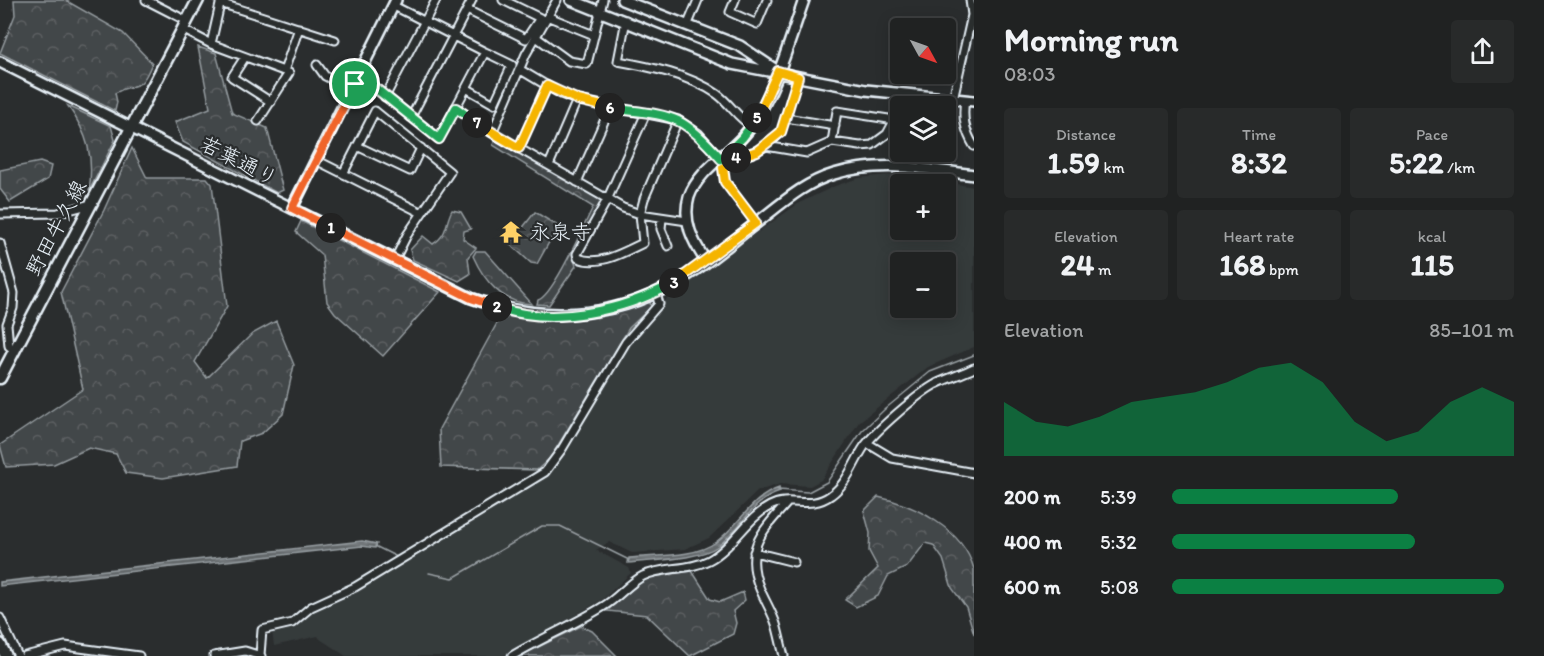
<!DOCTYPE html>
<meta charset="utf-8">
<style>
body{margin:0;font-family:Itim,"Klee One",sans-serif;background:#282a2a;color:#f1f3f6;height:100vh;display:flex;flex-direction:column;font-size:22px;white-space:nowrap}
*{box-sizing:border-box;margin:0}
p{font-size:20px;color:#a2a4a5}
.icon{flex:none;width:33px;height:33px;fill:none;stroke:currentColor;stroke-width:2;stroke-linecap:round;stroke-linejoin:round}
.map{position:relative;flex:1;overflow:hidden}
.details{display:flex;flex-direction:column;background:#202222;width:570px}
.details>*{flex:none}
.needle{width:39px;rotate:130deg}
.tools{position:absolute;left:890px;top:18px;display:grid;gap:12px}
.tools a{display:grid;place-items:center;width:66px;height:66px;border-radius:6px;background:#202222;box-shadow:0 3px 15px #0003,0 0 0 2px #3d3f40;font-size:30px}
.pin{position:absolute;display:grid;place-items:center;width:51px;height:51px;color:#fff;margin:-26px;border:3px solid #fff;border-radius:50%;box-shadow:0 2px 6px #0007}
.km{position:absolute;width:30px;height:30px;margin:-15px;border-radius:50%;background:#222;color:#fff;font-size:16px;line-height:30px;text-align:center}
.round{display:grid;place-items:center;flex:none;width:63px;height:63px;border-radius:6px;background:#282a2a}
.headline{display:flex;align-items:center;justify-content:space-between;height:102px;padding:0 30px}
h1{font-size:33px;font-weight:700;line-height:45px}
.figures{display:grid;grid-template-columns:repeat(3,1fr);gap:9px;height:102px;padding:6px 30px}
.figures div{display:grid;align-content:center;border-radius:6px;background:#282a2a;text-align:center}
.figures b{font-size:30px;font-weight:700}
.figures small{font-size:16px;font-weight:400}
.figures p{font-size:16px}
.chart{height:168px;padding:12px 30px}
.chart p{display:flex;justify-content:space-between}
.chart svg{width:100%;height:108px;margin-top:6px;fill:#0b8043;opacity:.7}
ul{padding:0 30px;list-style:none;font-size:20px}
li{display:grid;grid-template-columns:96px 72px 1fr;align-items:center;height:45px}
li i{height:15px;border-radius:8px;background:#0b8043}
main{display:flex;flex:1;min-height:0}
.map>svg:first-child{display:block}
.built{fill:#363a3b;fill-rule:evenodd}
.forest{fill:url(#forest-crowns);stroke:#959ca0;stroke-width:1.5}
.water{fill:url(#water-rules);stroke:#989fa3;stroke-width:1.5}
.lines{fill:none;stroke-linecap:round;stroke-linejoin:round}
.stream{stroke:#989fa3;stroke-width:1.5}
.street-casing{stroke:#e8f1f8;stroke-width:11}
.secondary-casing{stroke:#e8f1f8;stroke-width:14}
.primary-casing{stroke:#e8f1f8;stroke-width:15}
.street{stroke:#2a2d2e;stroke-width:7}
.secondary{stroke:#2a2d2e;stroke-width:9}
.primary{stroke:#2a2d2e;stroke-width:10}
.split-1-casing{stroke:#fff;stroke-width:12}
.split-2-casing{stroke:#fff;stroke-width:12}
.split-3-casing{stroke:#fff;stroke-width:12}
.split-4-casing{stroke:#fff;stroke-width:12}
.split-5-casing{stroke:#fff;stroke-width:12}
.split-6-casing{stroke:#fff;stroke-width:12}
.split-7-casing{stroke:#fff;stroke-width:12}
.split-8-casing{stroke:#fff;stroke-width:12}
.split-1{stroke:#f0652b;stroke-width:8}
.split-2{stroke:#f0652b;stroke-width:8}
.split-3{stroke:#22a559;stroke-width:8}
.split-4{stroke:#f5b400;stroke-width:8}
.split-5{stroke:#f5b400;stroke-width:8}
.split-6{stroke:#22a559;stroke-width:8}
.split-7{stroke:#f5b400;stroke-width:8}
.split-8{stroke:#22a559;stroke-width:8}
.labels{text-anchor:middle;stroke-width:4.5;stroke-linejoin:round;paint-order:stroke}
.street-label{font-size:21px;fill:#e8f1f8;stroke:#2a2d2e}
.poi-label{font-size:21px;fill:#e8f1f8;stroke:#2a2d2e;text-anchor:start}
</style>
<main>
<div class="map">
<svg width="974" height="656" viewBox="0 0 974 656">
<defs>
<pattern id="forest-crowns" width="20" height="18" patternUnits="userSpaceOnUse" patternTransform="scale(1.5)"><rect width="20" height="18" fill="#424648"/><path d="M2 6a3 3 0 1 1 6 0M12 15a3 3 0 1 1 6 0" fill="none" stroke="#5d6163"/></pattern>
<pattern id="water-rules" width="6" height="5" patternUnits="userSpaceOnUse" patternTransform="scale(1.5)"><rect width="6" height="5" fill="#63686b"/><path d="M0 2.5h6" fill="none" stroke="#797e81"/></pattern>
</defs>
<rect width="100%" height="100%" fill="#2a2d2e"/>
<filter id="ink" filterUnits="userSpaceOnUse"><feTurbulence type="fractalNoise" baseFrequency=".0167" numOctaves="2"/><feDisplacementMap in="SourceGraphic" scale="12" xChannelSelector="R" yChannelSelector="G"/><feConvolveMatrix kernelMatrix="1 2 1 2 8 2 1 2 1" color-interpolation-filters="sRGB"/></filter>
<g filter="url(#ink)">
<path class="built" d="M887,175L914,177L974,187V347L928,367L859,422L821,480L810,486L780,484L758,491L709,538L685,549L632,553L609,542L596,550L629,568L631,573L603,599L506,656H346L320,639L318,636L274,646L272,631L288,628L311,612L374,581L550,471L561,457L630,339L674,291L799,203L835,186L859,178ZM900,184H945V230H900ZM900,262H945V308H900Z"/>
<path class="forest" d="M14,0H65L123,33L152,63C139,95 137,80 115,93L117,102L115,111L0,53L15,15Z
M198,47L216,53L232,113L267,128L283,190L277,193L183,142L175,122L210,108Z
M68,106L111,126L115,140L89,191C94,157 88,134 68,106Z
M495,139L605,202L573,256L576,266L549,305L537,304L538,300C553,296 584,225 593,207L493,145Z
M132,148L147,178H207L212,184L227,306L195,362L207,378L252,334L276,321L294,365L283,414L262,433L240,441L237,466L163,478L126,473L116,454L89,448L54,464L6,467L0,445L83,389L61,292L104,210Z
M40,162L51,166L48,179L10,202L0,189V170Z
M452,210L461,212L471,229L464,231L463,239L476,248L468,257L470,274L459,281L413,260L410,250L423,236L433,244C448,235 445,223 452,210Z
M535,212L558,226L537,264L531,263L510,244Z
M301,221L440,292L383,356L335,313L327,302L322,255L296,232Z
M476,251H485L532,304C503,304 484,281 473,256Z
M650,302L651,307L629,328L551,457L537,470L441,467L439,429L501,316C553,323 600,319 650,302Z
M878,497C915,505 963,529 974,569C974,585 974,616 974,634L966,607L952,588L943,559L933,545L925,543L907,567L888,576L878,596L856,607L845,600L878,568L869,551L870,533L864,511Z
M692,571L710,599L720,602L743,592L745,600L733,611L736,623L733,634L690,656L647,615L607,611L644,578Z
M581,626L592,631L617,656H520Z"/>
<path class="water" d="M779,488L780,492C752,500 741,529 718,546C699,560 652,560 628,563L629,558C654,555 695,558 716,542C740,525 751,497 779,488Z
M362,541L377,544L375,548L362,546L0,586V582Z"/>
<g class="lines">
<path class="stream" d="M778,490L808,492L827,482L862,431L885,409L930,372L974,355
M375,546L397,557
M429,573L453,578L542,526H560L629,560"/>
<g class="street-casing">
<path id="street" d="M146,0L187,21
M735,0L730,12L757,24L767,0
M220,3L335,40
M467,10L526,39L540,18L503,0
M549,17L594,35
M626,20L618,61C651,67 690,75 717,94C731,104 737,118 752,126
M688,24L698,0
M182,29L211,44L289,73L258,121
M536,37L569,61L587,64L603,0
M211,44L221,0
M245,57L232,77L271,102
M317,65L325,76L351,90
M519,69L561,94L577,100L678,120L698,133L721,159
M284,71L299,28
M359,75L439,139L485,52L394,6
M466,88L494,104L512,65L485,52
M385,97L436,0
M953,99L972,15L970,0
M965,100C962,118 965,131 974,146
M902,106L908,95
M456,108L492,133L526,54L557,0
M646,113L607,200L577,254L578,258C599,267 624,252 643,243L640,214L644,199L678,120
M411,117L472,0
M786,118L835,126
M492,133L623,208L640,214L687,221
M832,142L837,111L895,120
M357,146L410,171L421,148
M766,146L807,153L832,142L860,146L872,145L887,134L900,110
M519,148L547,86
M316,160L422,213
M549,165L577,100
M343,174L375,111L450,172L407,235L395,259
M577,182L610,108
M0,214L58,213L91,204
M662,218L661,229L668,246
M756,223L725,182L723,168L739,155L750,154L766,146L781,132L798,77
M0,243L14,293L13,308L7,324L9,346L15,350
M867,443L892,458L974,473
M754,552L794,562
M0,618L18,656
M260,655L262,630L292,623L311,607L355,587L545,472L562,449L626,342L659,304L656,293
M25,656L65,646L139,656
M214,656L245,651L261,656
M512,656C542,638 574,625 604,606C618,598 629,583 643,576C664,566 688,571 709,560C733,547 747,518 770,506C790,495 809,511 831,495C847,484 854,462 864,447C875,431 919,393 936,384C948,378 962,374 974,368
M784,656C781,645 779,634 776,624C772,612 765,601 760,589C743,549 762,531 788,502"/>
</g>
<g class="secondary-casing">
<path id="secondary" d="M571,0L732,64L866,90L974,101
M622,0L740,46L773,68
M0,62L471,298C539,322 610,320 673,284C702,268 728,245 754,225C780,205 803,183 834,174C881,160 927,169 974,175
M292,208L396,0
M706,261C693,242 682,221 689,197C699,168 733,152 750,128C776,91 789,42 804,0"/>
</g>
<g class="primary-casing">
<path id="primary" d="M0,378L198,0
M0,644L6,656"/>
</g>
<use href="#street" class="street"/>
<use href="#secondary" class="secondary"/>
<use href="#primary" class="primary"/>
</g>
</g>
<g class="lines" filter="url(#ink)">
<g class="split-1-casing">
<path id="split-1" d="M331,228L292,208L355,84"/>
</g>
<g class="split-2-casing">
<path id="split-2" d="M331,228L471,298L497,307"/>
</g>
<g class="split-3-casing">
<path id="split-3" d="M497,307C553,327 623,311 674,283"/>
</g>
<g class="split-4-casing">
<path id="split-4" d="M674,283L756,223L725,182L723,168L736,158"/>
</g>
<g class="split-5-casing">
<path id="split-5" d="M736,158L757,151L781,132L798,77L778,71L757,118"/>
</g>
<g class="split-6-casing">
<path id="split-6" d="M610,108C670,116 679,111 721,159L742,138L757,118"/>
</g>
<g class="split-7-casing">
<path id="split-7" d="M477,123L519,148L547,86L578,100L610,108"/>
</g>
<g class="split-8-casing">
<path id="split-8" d="M355,84L359,75L439,139L456,108L477,123"/>
</g>
<use href="#split-1" class="split-1"/>
<use href="#split-2" class="split-2"/>
<use href="#split-3" class="split-3"/>
<use href="#split-4" class="split-4"/>
<use href="#split-5" class="split-5"/>
<use href="#split-6" class="split-6"/>
<use href="#split-7" class="split-7"/>
<use href="#split-8" class="split-8"/>
</g>
<defs>
<g id="temple-bare" transform="scale(1.8)"><path d="M0-6L5-2H3V0L6.5 2.5H4V6H1.5V3h-3V6H-4V2.5H-6.5L-3 0V-2H-5Z" fill="#ffd166" stroke="#2a2d2e" stroke-width="2.5" paint-order="stroke"/></g>
</defs>
<g fill-rule="evenodd">
<use href="#temple-bare" x="511" y="232"/>
</g>
<g class="labels">
<g class="street-label">
<text transform="translate(239 161) rotate(27)" y="7">若葉通り</text>
<text transform="translate(56 228) rotate(-62)" y="7">野田牛久線</text>
</g>
<g class="poi-label">
<text x="529" y="239">永泉寺</text>
</g>
</g>
</svg>
<div class="tools">
<a><svg class="needle" viewBox="-14 -14 28 28"><path d="M0-13l5 13h-10z" fill="#e53935"/><path d="M0 13l5-13h-10z" fill="#a2a4a5"/></svg></a>
<a><svg class="icon" aria-label="layers" viewBox="0 0 24 24"><path d="M12 4l9 5-9 5-9-5zM3 14l9 5 9-5"/></svg></a>
<a>+</a>
<a>−</a>
</div>
<div class="pin" style="left:355px;top:84px;background:#1e9e55"><svg class="icon" aria-label="arrive" viewBox="0 0 24 24"><path d="M6 21V4h12l-3 4 3 4H6"/></svg></div>
<b class="km" style="left:331px;top:228px">1</b>
<b class="km" style="left:497px;top:307px">2</b>
<b class="km" style="left:674px;top:283px">3</b>
<b class="km" style="left:736px;top:158px">4</b>
<b class="km" style="left:757px;top:118px">5</b>
<b class="km" style="left:610px;top:108px">6</b>
<b class="km" style="left:477px;top:123px">7</b>
</div>
<section class="details">
<div class="headline"><div><h1>Morning run</h1><p>08:03</p></div><a class="round"><svg class="icon" aria-label="share" viewBox="0 0 24 24"><path d="M12 15V3M7 8l5-5 5 5M5 13v7h14v-7"/></svg></a></div>
<div class="figures">
<div><p>Distance</p><b>1.59<small> km</small></b></div>
<div><p>Time</p><b>8:32</b></div>
<div><p>Pace</p><b>5:22<small> /km</small></b></div>
</div>
<div class="figures">
<div><p>Elevation</p><b>24<small> m</small></b></div>
<div><p>Heart rate</p><b>168<small> bpm</small></b></div>
<div><p>kcal</p><b>115</b></div>
</div>
<div class="chart"><p><span>Elevation</span>85–101 m</p>
<svg viewBox="0 0 160 44" preserveAspectRatio="none"><path d="M0 44V22L10 30L20 32L30 28L40 22L50 20L60 18L70 14L80 8L90 6L100 14L110 30L120 38L130 34L140 22L150 16L160 22V44z"/></svg>
</div>
<ul>
<li><b>200 m</b>5:39<i style="width:66%"></i></li>
<li><b>400 m</b>5:32<i style="width:71%"></i></li>
<li><b>600 m</b>5:08<i style="width:97%"></i></li>
</ul>
</section>
</main>
